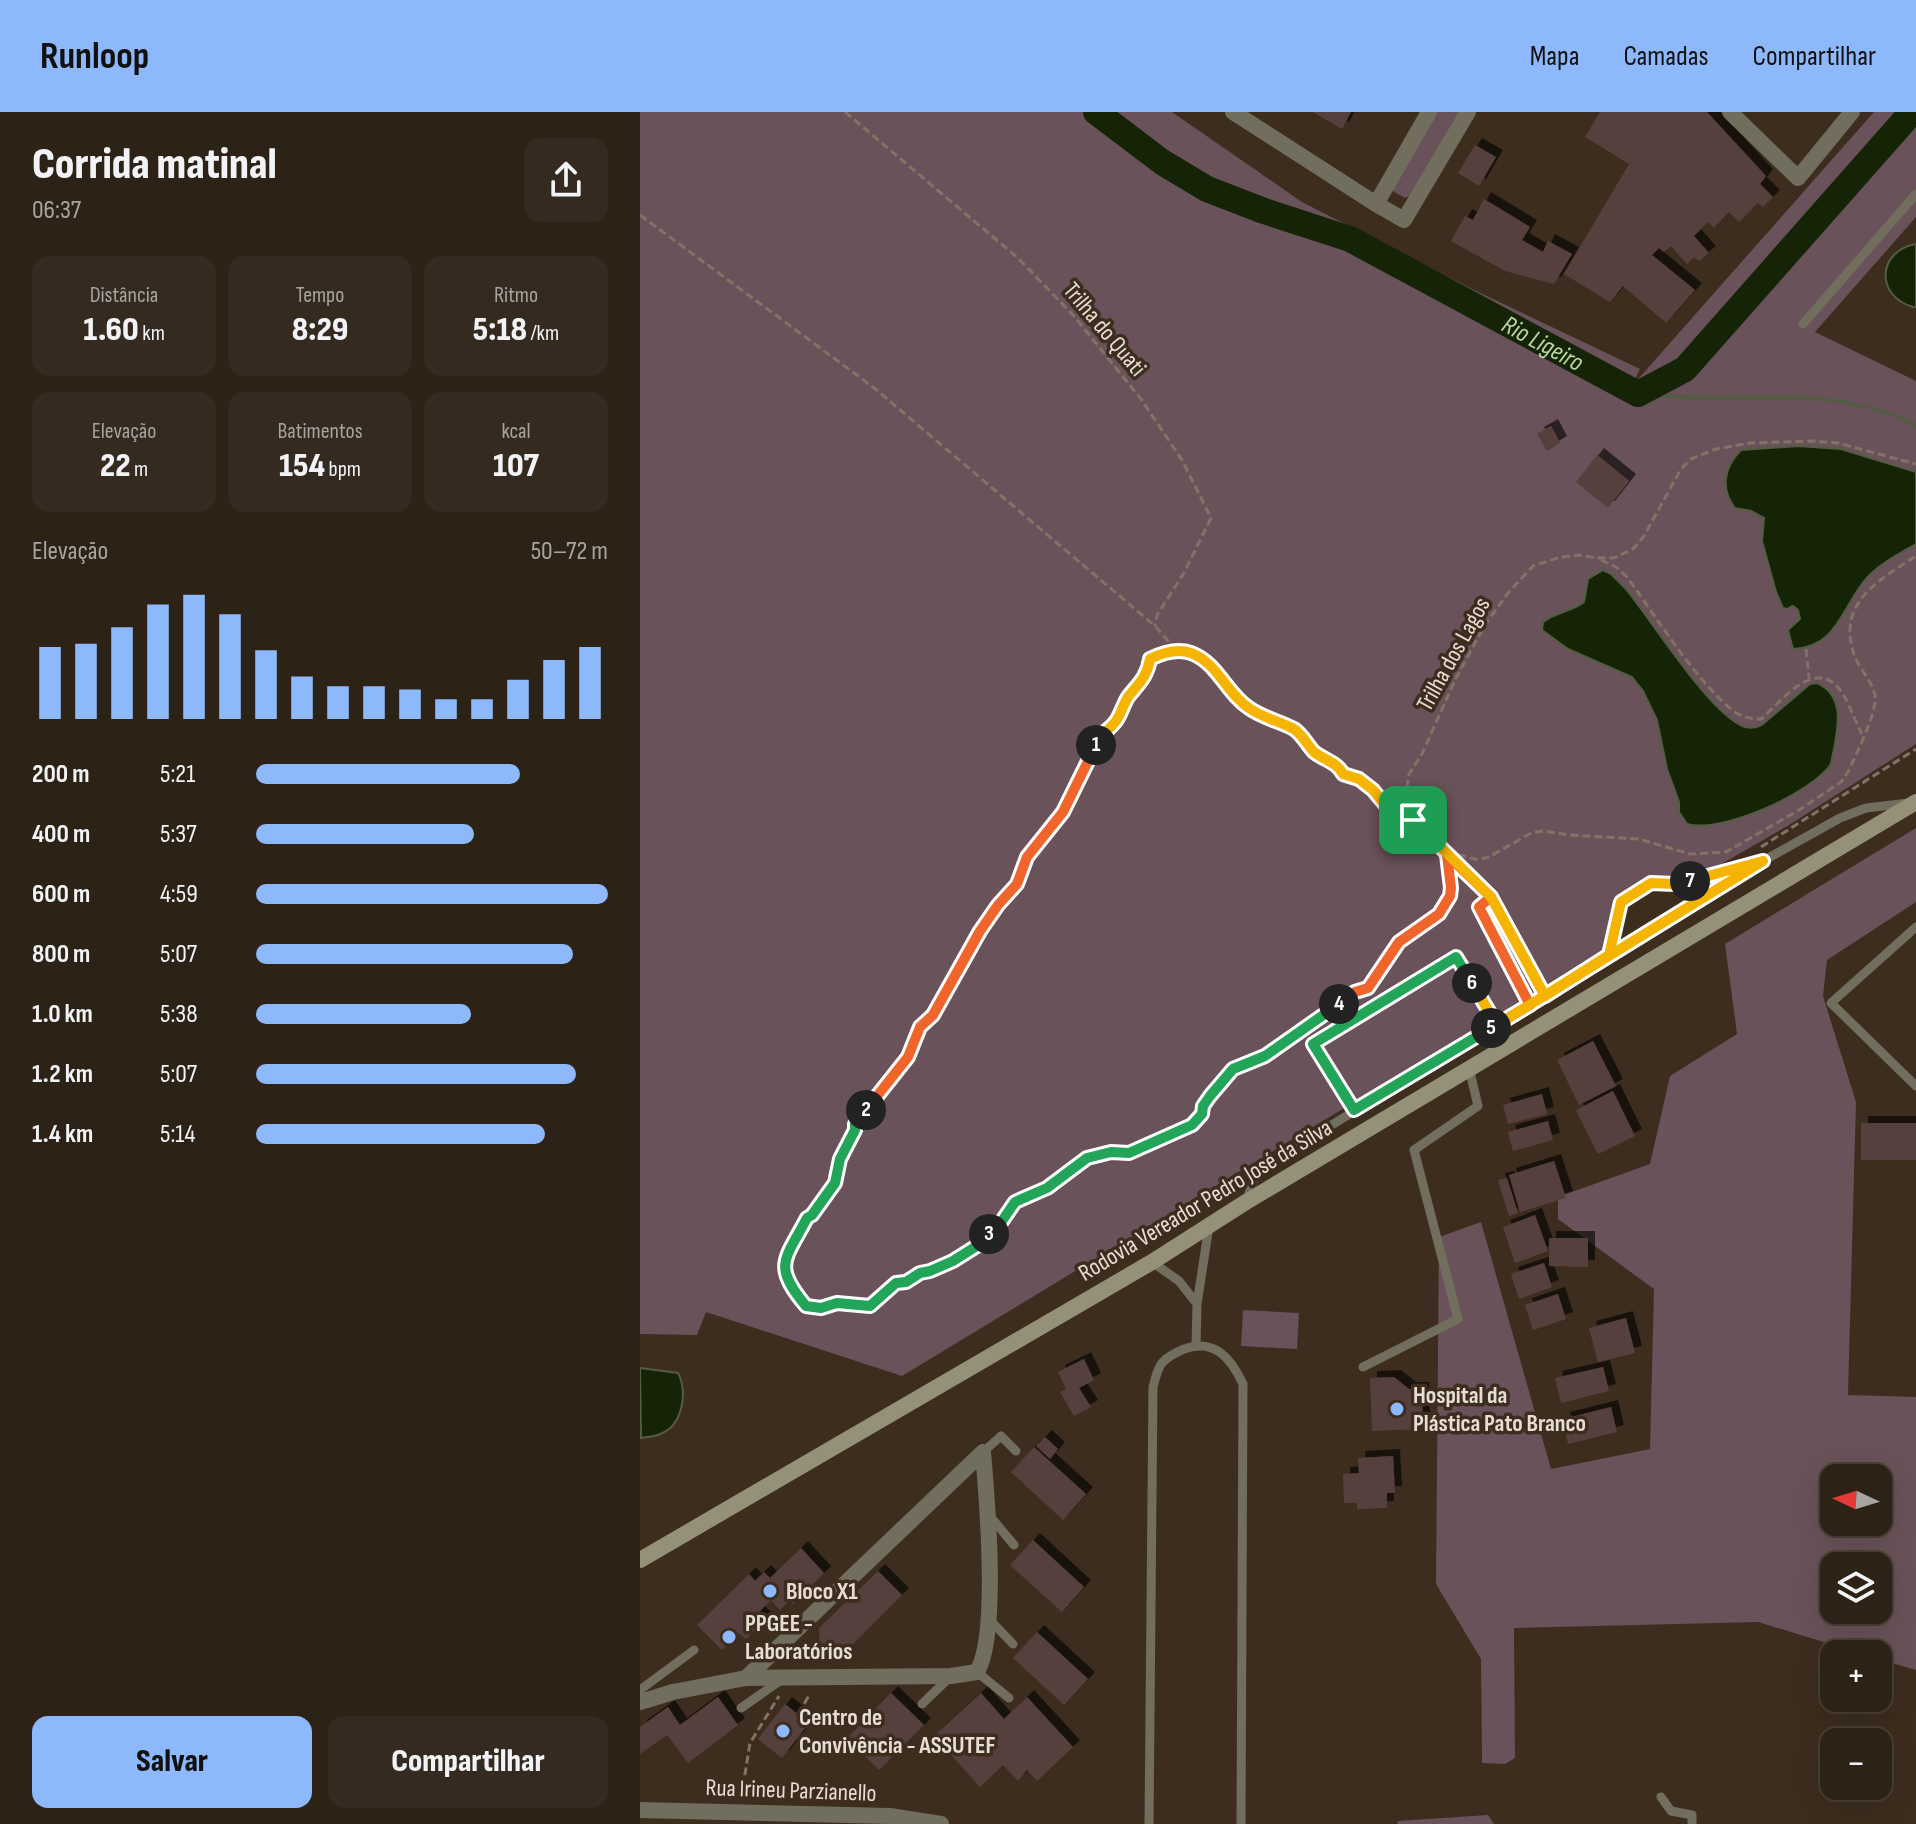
<!DOCTYPE html>
<html lang="pt">
<meta charset="utf-8">
<style>
body{margin:0;font-family:"Sofia Sans Condensed",sans-serif;background:#352a1f;color:#f1f3f6;height:100vh;display:flex;flex-direction:column;font-size:30px;white-space:nowrap}
*{box-sizing:border-box;margin:0}
p{font-size:26px;color:#a7a4a1}
.icon{flex:none;width:44px;height:44px;fill:none;stroke:currentColor;stroke-width:2;stroke-linecap:round;stroke-linejoin:round}
.map{position:relative;flex:1;overflow:hidden}
.drawer{display:flex;flex-direction:column;background:#2d2216;width:640px}
.drawer>*{flex:none}
.needle{width:52px;rotate:274deg}
.buttons{position:absolute;left:1180px;top:1352px;display:grid;gap:16px}
.buttons a{display:grid;place-items:center;width:72px;height:72px;border-radius:16px;background:#2d2216;box-shadow:0 8px 32px #0002,0 0 0 2px #483f35;font-size:40px}
.pin{position:absolute;display:grid;place-items:center;width:68px;height:68px;color:#fff;margin:-34px;border-radius:16px;box-shadow:0 4px 12px #0006}
.km{position:absolute;width:40px;height:40px;margin:-20px;border-radius:50%;background:#222;color:#fff;font-size:22px;line-height:40px;text-align:center}
.round{display:grid;place-items:center;flex:none;width:84px;height:84px;border-radius:16px;background:#352a1f}
.head{display:flex;align-items:center;justify-content:space-between;height:136px;padding:0 32px}
h1{font-size:44px;font-weight:800;line-height:60px}
.figures{display:grid;grid-template-columns:repeat(3,1fr);gap:12px;height:136px;padding:8px 32px}
.figures div{display:grid;align-content:center;border-radius:16px;background:#352a1f;text-align:center}
.figures b{font-size:34px;font-weight:800}
.figures small{font-size:22px;font-weight:400}
.figures p{font-size:22px}
.chart{height:224px;padding:16px 32px}
.chart p{display:flex;justify-content:space-between}
.chart svg{width:100%;height:144px;margin-top:8px;stroke:#8db9fc;stroke-width:6}
.primary-button{display:flex;gap:16px;margin-top:auto;padding:16px 32px}
.primary-button a{flex:1;height:92px;border-radius:16px;background:#8db9fc;color:#111;font-size:32px;font-weight:800;line-height:92px;text-align:center}
.primary-button a+a{background:#352a1f;color:#f1f3f6}
ul{padding:0 32px;list-style:none;font-size:26px}
li{display:grid;grid-template-columns:128px 96px 1fr;align-items:center;height:60px}
li i{height:20px;border-radius:10px;background:#8db9fc}
header{display:flex;align-items:center;gap:48px;box-sizing:border-box;height:112px;padding:0 40px;background:#8db9fc;color:#111}
header strong{font-size:38px}
nav{display:flex;gap:44px;margin-inline-start:auto;font-size:28px}
main{display:flex;flex:1;min-height:0}
.map>svg:first-child{display:block}
.green{fill:#695259;fill-rule:evenodd}
.water{fill:#152407;stroke:#545c44;stroke-width:2}
.lines{fill:none;stroke-linecap:round;stroke-linejoin:round}
.stream{stroke:#545c44;stroke-width:4}
.river{stroke:#152407;stroke-width:26}
.building{fill:#57413c;filter:url(#shadow)}
.path{stroke:#817467;stroke-width:3;stroke-dasharray:8 4;stroke-linecap:butt}
.service{stroke:#716e5e;stroke-width:9}
.minor{stroke:#716e5e;stroke-width:16}
.tertiary{stroke:#716e5e;stroke-width:16}
.secondary{stroke:#959078;stroke-width:16}
.split-1-casing{stroke:#fff;stroke-width:16}
.split-2-casing{stroke:#fff;stroke-width:16}
.split-3-casing{stroke:#fff;stroke-width:16}
.split-4-casing{stroke:#fff;stroke-width:16}
.split-5-casing{stroke:#fff;stroke-width:16}
.split-6-casing{stroke:#fff;stroke-width:16}
.split-7-casing{stroke:#fff;stroke-width:16}
.split-8-casing{stroke:#fff;stroke-width:16}
.split-1{stroke:#f5b400;stroke-width:10}
.split-2{stroke:#f0652b;stroke-width:10}
.split-3{stroke:#22a559;stroke-width:10}
.split-4{stroke:#22a559;stroke-width:10}
.split-5{stroke:#f0652b;stroke-width:10}
.split-6{stroke:#22a559;stroke-width:10}
.split-7{stroke:#f5b400;stroke-width:10}
.split-8{stroke:#f5b400;stroke-width:10}
.poi-dot{fill:#8db9fc;stroke:#3c2d1e;stroke-width:3}
.labels{text-anchor:middle;stroke-width:7;stroke-linejoin:round;paint-order:stroke}
.street-label{font-size:24px;fill:#e7ddd4;stroke:#3c2d1e}
.poi-label{font-size:24px;font-weight:bold;fill:#e7ddd4;stroke:#3c2d1e;text-anchor:start}
.water-label{font-size:26px;font-style:italic;fill:#b8d8a0;stroke:#3c2d1e}
</style>
<header>
<strong>Runloop</strong>
<nav><a>Mapa</a><a>Camadas</a><a>Compartilhar</a></nav>
</header>
<main>
<section class="drawer">
<div class="head"><div><h1>Corrida matinal</h1><p>06:37</p></div><a class="round"><svg class="icon" aria-label="share" viewBox="0 0 24 24"><path d="M12 15V3M7 8l5-5 5 5M5 13v7h14v-7"/></svg></a></div>
<div class="figures">
<div><p>Distância</p><b>1.60<small> km</small></b></div>
<div><p>Tempo</p><b>8:29</b></div>
<div><p>Ritmo</p><b>5:18<small> /km</small></b></div>
</div>
<div class="figures">
<div><p>Elevação</p><b>22<small> m</small></b></div>
<div><p>Batimentos</p><b>154<small> bpm</small></b></div>
<div><p>kcal</p><b>107</b></div>
</div>
<div class="chart"><p><span>Elevação</span>50–72 m</p>
<svg viewBox="0 0 160 44" preserveAspectRatio="none"><path d="M5 44V22M15 44V21M25 44V16M35 44V9M45 44V6M55 44V12M65 44V23M75 44V31M85 44V34M95 44V34M105 44V35M115 44V38M125 44V38M135 44V32M145 44V26M155 44V22"/></svg>
</div>
<ul>
<li><b>200 m</b>5:21<i style="width:75%"></i></li>
<li><b>400 m</b>5:37<i style="width:62%"></i></li>
<li><b>600 m</b>4:59<i style="width:100%"></i></li>
<li><b>800 m</b>5:07<i style="width:90%"></i></li>
<li><b>1.0 km</b>5:38<i style="width:61%"></i></li>
<li><b>1.2 km</b>5:07<i style="width:91%"></i></li>
<li><b>1.4 km</b>5:14<i style="width:82%"></i></li>
</ul>
<div class="primary-button"><a>Salvar</a><a>Compartilhar</a></div>
</section>
<div class="map">
<svg width="1276" height="1712" viewBox="0 0 1276 1712">
<defs>
<filter id="shadow"><feDropShadow dx="7" dy="-7" stdDeviation="0" flood-color="#0009"/></filter>
</defs>
<rect width="100%" height="100%" fill="#3c2d1e"/>
<path class="green" d="M0,0H532L662,90L834,178L1000,257L992,274L1234,0H1276V105L1175,220L1276,269V632L1149,713L1078,754L1025,766L981,798L975,830L861,904L696,1001L262,1264L66,1200L57,1223L0,1222Z
M793,0H822L775,81L765,86L751,78Z
M1276,716V790L1187,848L1183,884L1216,990L1208,1283L1276,1285V1558L1238,1547V1542H1223L1118,1510L874,1516L875,1646L865,1652L842,1651L841,1547L796,1472L799,1125L841,1110L911,1357L1010,1337L1014,1177L918,1107V1085L1010,1052L1030,964L1097,922L1085,832ZM1194,1366H1238V1410H1194ZM1194,1454H1238V1498H1194Z
M603,1198L659,1201L657,1237L601,1234Z
M848,1703L854,1712H757L758,1709Z"/>
<path class="water" d="M1276,132V195H1273C1235,184 1237,139 1276,132Z
M1158,334L1201,337L1276,360V432C1259,442 1237,453 1225,468C1201,497 1197,535 1153,537L1148,518L1160,507L1158,498L1153,494L1147,497L1143,496L1136,480L1122,429L1124,406L1111,399L1095,396C1080,377 1084,355 1101,338Z
M963,458L971,462L986,477C1011,507 1071,604 1105,615C1113,617 1117,615 1123,612L1170,572L1177,571C1209,585 1196,624 1191,652C1172,681 1081,722 1047,712L1039,700V690L1027,657L1017,608L1003,579L992,565L928,537L902,518L903,510C915,500 932,500 944,490L948,467Z
M0,1256L38,1261C48,1279 43,1314 20,1322C14,1325 7,1325 1,1326Z"/>
<g class="lines">
<path class="stream" d="M998,282C1027,283 1056,287 1084,286C1150,284 1216,282 1276,313"/>
<path class="river" id="s1" d="M456,0L522,50L567,77L624,99L710,127L998,282L1045,257L1272,0"/>
</g>
<path class="building" d="M673,0H711L702,17Z
M960,0H1067L1126,64L1120,72L1133,85L1123,95L1118,91L1099,110L1089,100L1074,116L1068,110L1054,124L1069,141L1059,149L1054,145L1047,152L1031,134L1024,140L1019,136L1012,143L1055,178L1026,211L983,174L970,190L924,162L989,52L945,25Z
M835,33L856,45L839,74L818,61Z
M844,87L890,115L882,128L903,140L908,129L932,142L914,172L865,159L811,129L825,104L833,108Z
M911,314L920,331L907,339L897,322Z
M957,343L989,369L968,396L936,370Z
M953,929L976,974L939,993L917,948Z
M973,979L995,1024L958,1042L936,998Z
M902,982L907,1002L868,1012L863,993Z
M908,1009L913,1028L873,1039L868,1020Z
M1221,1011H1276V1048H1221Z
M914,1049L926,1086L880,1100L869,1063Z
M867,1066L878,1101L869,1104L858,1068Z
M895,1103L908,1139L875,1151L863,1115Z
M909,1126H948V1155L909,1154Z
M904,1151L912,1175L879,1187L871,1162Z
M918,1182L926,1207L893,1218L885,1193Z
M986,1206L995,1241L958,1250L949,1216Z
M444,1247L454,1268L439,1276L451,1295L434,1304L420,1280L426,1277L418,1260Z
M963,1255L969,1279L921,1291L915,1266Z
M754,1265L769,1277H782L783,1317L732,1319L730,1266Z
M971,1295L977,1320L928,1332L923,1307Z
M405,1325L418,1337L410,1347L396,1334Z
M394,1335L446,1382L423,1408L371,1360Z
M753,1344L755,1381H747V1396L717,1397V1391H704L703,1362L719,1361L718,1346Z
M393,1428L444,1475L422,1500L370,1453Z
M161,1436L184,1461L153,1492L149,1489L140,1498L131,1488L118,1501L125,1508L106,1527L99,1521L82,1538L57,1513L109,1462L115,1469L124,1460L130,1466Z
M238,1459L262,1483L211,1534L180,1538L179,1516Z
M397,1520L448,1567L424,1593L373,1546Z
M251,1581L284,1613L239,1658L207,1626Z
M341,1581L364,1607L387,1585L433,1635L397,1669L387,1658L378,1669L363,1653L340,1675L294,1624Z
M78,1585L98,1613L48,1651L27,1623L0,1642V1615L28,1595L40,1613Z
M145,1592L169,1611L142,1646L118,1627Z"/>
<g class="lines">
<path class="path" d="M205,0L378,146L434,204L501,287L542,348L571,406L544,461L517,503L515,514
M0,103L233,275L515,514L536,538
M961,448L976,455L987,465C1017,506 1054,566 1092,598C1101,605 1110,607 1121,607C1142,589 1177,541 1203,582C1210,594 1215,609 1222,622
M1166,537L1169,566
M773,708L752,701L733,678L719,667L703,662C697,650 683,648 674,639C666,632 663,623 653,617C634,606 613,603 598,587C583,573 575,552 555,543C536,535 530,542 512,545L504,567L488,585L475,611L460,623L423,700L387,745L377,772L340,819L293,903L280,915L268,945L215,1012C215,1023 207,1030 203,1040C199,1050 199,1061 195,1071C183,1095 137,1133 144,1163C147,1174 159,1185 166,1194C184,1197 187,1191 201,1191C210,1191 220,1194 230,1194L256,1171L266,1170L280,1161L290,1159L313,1149L343,1130L354,1114L362,1109L375,1090L407,1076L447,1046L471,1040L489,1041L552,1013L562,1002L563,994L570,984L593,957L625,944L690,900L715,880L728,876L759,830L799,802L810,784L811,776L807,743L768,702L766,681L769,662L782,642L815,568L845,513L868,481L893,454L921,445L940,443L957,446H974L993,437L1004,424L1041,357L1051,347L1076,337L1110,331L1173,329L1198,331L1276,352
M1121,735L1276,637
M807,743L812,741L838,748L849,745L891,721L903,719L930,723L999,727L1050,742L1086,740L1159,698L1201,670L1208,660C1216,642 1237,602 1235,584C1233,570 1220,558 1215,545C1195,491 1238,469 1276,444
M807,743L851,785L899,872
M851,785L839,795L885,884
M895,865L907,868
M158,1602L170,1582
M101,1687L110,1631L139,1584"/>
<path class="service" d="M1163,212L1276,82
M1276,815L1191,891L1276,974
M969,843L981,790L1011,771L1045,770L1112,752
M714,998L673,932L816,845L857,913
M606,1090L616,1061L623,1055L1123,749L1200,706L1226,696L1269,691
M512,1150L539,1169L557,1192
M556,1233L557,1192L569,1114
M723,1255L818,1207L774,1038L838,994L829,956
M343,1340L361,1324L376,1339
M349,1403L374,1433
M348,1506L373,1532
M337,1560L369,1586
M0,1578L54,1538
M282,1592L309,1566
M101,1596L141,1568
M1021,1685L1031,1699L1052,1703V1712
M509,1712L513,1275C515,1268 517,1257 522,1251C527,1245 537,1240 544,1237C574,1226 591,1246 603,1272L601,1712"/>
<path class="minor" d="M593,0L736,92
M789,0L736,92L764,108L828,0
M1090,0L1158,66L1212,0
M0,1590L33,1580L106,1566L311,1564L337,1560C359,1523 347,1386 343,1340L106,1566"/>
<path class="tertiary" d="M0,1698L250,1704L301,1712"/>
<path class="secondary" d="M0,1448L512,1150L606,1090L1276,690"/>
</g>
<g class="lines">
<g class="split-1-casing">
<path id="split-1" d="M456,633C463,618 469,619 476,609C481,602 483,593 488,585C499,571 507,565 510,547C522,541 537,536 551,541C578,551 586,581 609,596C623,606 639,609 654,617C663,623 667,633 674,640C684,648 697,650 703,662L719,667L733,678L752,701L773,708"/>
</g>
<g class="split-2-casing">
<path id="split-2" d="M226,998L268,945L280,915L293,903L340,819L358,793L377,772L387,745L423,700L456,633"/>
</g>
<g class="split-3-casing">
<path id="split-3" d="M226,998L215,1012V1018L200,1047L195,1071L172,1103L167,1106C145,1148 132,1153 166,1194L181,1196L197,1191L230,1194L256,1171L266,1170L280,1161L290,1159L313,1149L343,1130L349,1122"/>
</g>
<g class="split-4-casing">
<path id="split-4" d="M349,1122L362,1109L375,1090L407,1076L447,1046L471,1040L489,1041L552,1013L562,1002L563,994L570,984L593,957L625,944L699,892"/>
</g>
<g class="split-5-casing">
<path id="split-5" d="M699,892L715,880L728,876L759,830L799,802L810,784L811,776L807,743L851,785L839,795L890,893L851,916"/>
</g>
<g class="split-6-casing">
<path id="split-6" d="M832,871L816,845L673,932L714,998L851,916"/>
</g>
<g class="split-7-casing">
<path id="split-7" d="M832,871L857,913L1123,749L1050,769"/>
</g>
<g class="split-8-casing">
<path id="split-8" d="M773,708L851,785L905,884L969,843L981,790L1011,771L1035,772L1050,769"/>
</g>
<use href="#split-1" class="split-1"/>
<use href="#split-2" class="split-2"/>
<use href="#split-3" class="split-3"/>
<use href="#split-4" class="split-4"/>
<use href="#split-5" class="split-5"/>
<use href="#split-6" class="split-6"/>
<use href="#split-7" class="split-7"/>
<use href="#split-8" class="split-8"/>
</g>
<g class="poi-dot">
<circle cx="757" cy="1297" r="8"/>
<circle cx="130" cy="1479" r="8"/>
<circle cx="89" cy="1525" r="8"/>
<circle cx="143" cy="1619" r="8"/>
</g>
<g class="labels">
<g class="street-label">
<text transform="translate(465 217) rotate(50)" y="8">Trilha do Quati</text>
<text transform="translate(813 542) rotate(-61)" y="8">Trilha dos Lagos</text>
<text transform="translate(565 1088) rotate(-31)" y="8">Rodovia Vereador Pedro José da Silva</text>
<text transform="translate(151 1678) rotate(2)" y="8">Rua Irineu Parzianello</text>
</g>
<g class="poi-label">
<text x="773" y="1291">Hospital da<tspan x="773" dy="28">Plástica Pato Branco</tspan></text>
<text x="146" y="1487">Bloco X1</text>
<text x="105" y="1519">PPGEE -<tspan x="105" dy="28">Laboratórios</tspan></text>
<text x="159" y="1613">Centro de<tspan x="159" dy="28">Convivência - ASSUTEF</tspan></text>
</g>
<g class="water-label">
<text dy="9" stroke="none"><textPath href="#s1" startOffset="506">Rio Ligeiro</textPath></text>
</g>
</g>
</svg>
<div class="buttons">
<a><svg class="needle" viewBox="-14 -14 28 28"><path d="M0-13l5 13h-10z" fill="#e53935"/><path d="M0 13l5-13h-10z" fill="#a7a4a1"/></svg></a>
<a><svg class="icon" aria-label="layers" viewBox="0 0 24 24"><path d="M12 4l9 5-9 5-9-5zM3 14l9 5 9-5"/></svg></a>
<a>+</a>
<a>−</a>
</div>
<div class="pin" style="left:773px;top:708px;background:#1e9e55"><svg class="icon" aria-label="arrive" viewBox="0 0 24 24"><path d="M6 21V4h12l-3 4 3 4H6"/></svg></div>
<b class="km" style="left:456px;top:633px">1</b>
<b class="km" style="left:226px;top:998px">2</b>
<b class="km" style="left:349px;top:1122px">3</b>
<b class="km" style="left:699px;top:892px">4</b>
<b class="km" style="left:851px;top:916px">5</b>
<b class="km" style="left:832px;top:871px">6</b>
<b class="km" style="left:1050px;top:769px">7</b>
</div>
</main>
